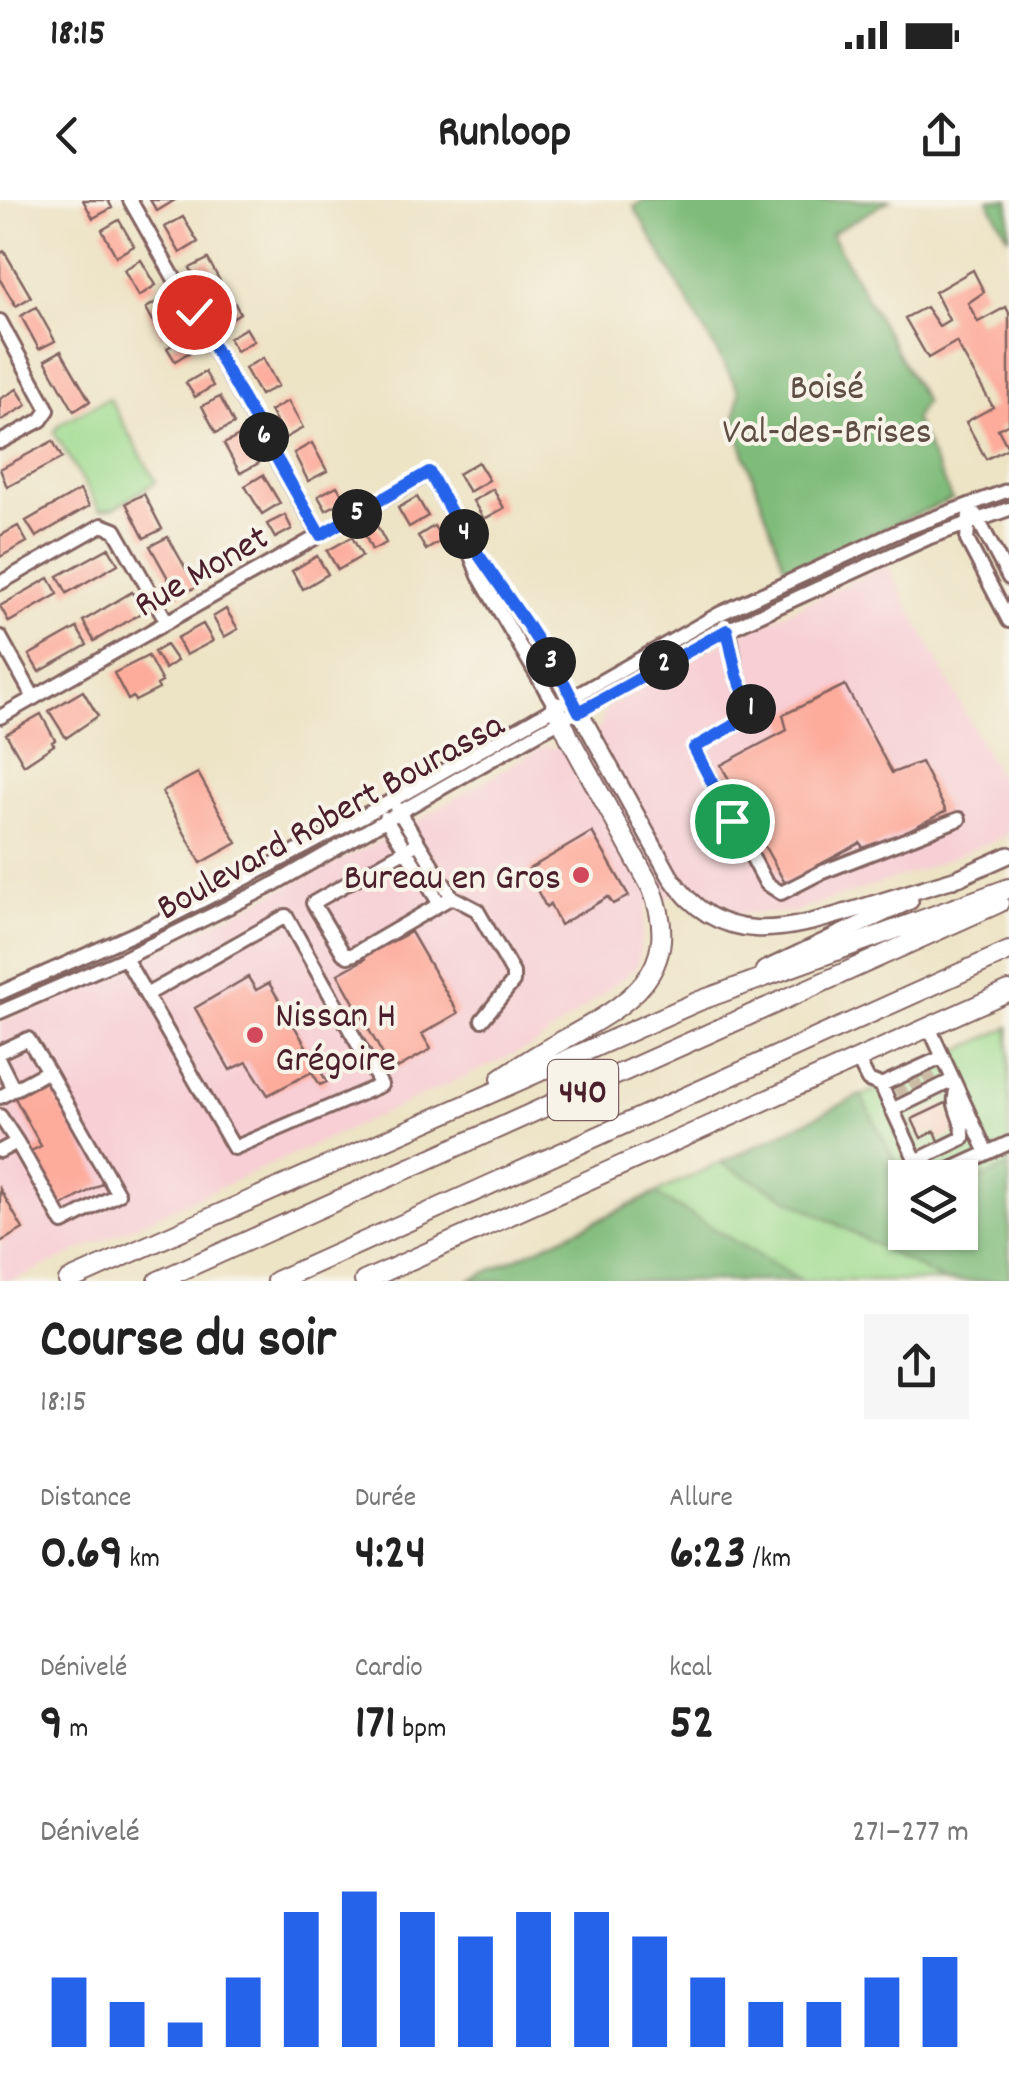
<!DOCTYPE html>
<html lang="fr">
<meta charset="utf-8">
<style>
body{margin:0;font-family:Dekko,sans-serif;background:#f6f6f6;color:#222;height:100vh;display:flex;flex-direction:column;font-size:38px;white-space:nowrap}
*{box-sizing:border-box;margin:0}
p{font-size:32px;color:#767676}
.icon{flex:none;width:55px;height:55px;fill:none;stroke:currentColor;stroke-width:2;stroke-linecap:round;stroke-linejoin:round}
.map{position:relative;height:1081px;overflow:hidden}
.panel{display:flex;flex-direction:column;background:#fff;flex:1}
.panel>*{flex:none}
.tools{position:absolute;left:888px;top:960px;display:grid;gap:20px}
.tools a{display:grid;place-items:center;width:90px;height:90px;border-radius:0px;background:#fff;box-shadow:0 2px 8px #0004;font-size:50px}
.pin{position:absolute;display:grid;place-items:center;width:85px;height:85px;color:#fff;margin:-42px;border:5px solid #fff;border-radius:50%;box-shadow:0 2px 10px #0007}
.km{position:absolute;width:50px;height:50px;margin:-25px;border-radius:50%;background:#222;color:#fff;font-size:28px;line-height:50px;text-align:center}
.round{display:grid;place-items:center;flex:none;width:105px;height:105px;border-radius:0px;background:#f6f6f6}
.headline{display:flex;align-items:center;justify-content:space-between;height:170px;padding:0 40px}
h1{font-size:55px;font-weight:800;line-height:75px}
.metrics{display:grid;grid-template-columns:repeat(3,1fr);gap:15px;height:170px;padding:10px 40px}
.metrics div{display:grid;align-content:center}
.metrics b{font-size:50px;font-weight:800}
.metrics small{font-size:28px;font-weight:400}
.metrics p{font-size:28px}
.chart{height:280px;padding:20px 40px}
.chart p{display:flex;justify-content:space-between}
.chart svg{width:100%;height:180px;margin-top:10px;stroke:#2563eb;stroke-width:6}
.status{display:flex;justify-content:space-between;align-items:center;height:70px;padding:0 50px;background:#fff;direction:ltr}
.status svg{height:28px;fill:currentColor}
header{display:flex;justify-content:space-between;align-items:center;height:130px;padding:0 40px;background:#fff;font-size:45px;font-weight:800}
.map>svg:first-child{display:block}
.built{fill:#f7cfd5}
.green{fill:#9fdc90;stroke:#747e5e;stroke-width:2.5;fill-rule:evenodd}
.forest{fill:#7fbc7a;stroke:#646e52;stroke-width:2.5}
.building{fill:#fdab9b}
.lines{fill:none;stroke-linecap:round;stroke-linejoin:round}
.minor-tunnel{stroke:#ccbca6;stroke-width:12;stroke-dasharray:12 6;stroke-linecap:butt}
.minor-casing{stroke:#836461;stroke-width:18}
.major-casing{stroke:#836461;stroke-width:20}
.highway-casing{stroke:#836461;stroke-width:22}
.minor{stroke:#fff;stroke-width:12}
.major{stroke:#fff;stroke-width:15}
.highway{stroke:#fff;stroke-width:18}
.route-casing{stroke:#fff;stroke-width:20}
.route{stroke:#2563eb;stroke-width:12}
.poi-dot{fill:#d1495b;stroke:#f7f3e8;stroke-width:4}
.labels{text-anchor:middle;stroke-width:8;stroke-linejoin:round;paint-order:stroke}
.shield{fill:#f7f3e8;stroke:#7e5f64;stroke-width:2.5}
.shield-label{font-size:35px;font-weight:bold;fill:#4a1f2b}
.park-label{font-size:38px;fill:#5f4e44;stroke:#f7f3e8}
.street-label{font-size:38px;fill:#4a1f2b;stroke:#f7f3e8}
.poi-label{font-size:38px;fill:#4a1f2b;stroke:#f7f3e8;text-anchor:end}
</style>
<div class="status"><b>18:15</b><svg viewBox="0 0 49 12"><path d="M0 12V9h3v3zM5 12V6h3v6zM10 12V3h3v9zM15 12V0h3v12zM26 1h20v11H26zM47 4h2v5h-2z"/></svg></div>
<header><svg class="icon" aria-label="back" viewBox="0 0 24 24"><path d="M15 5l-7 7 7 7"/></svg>Runloop<svg class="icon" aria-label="share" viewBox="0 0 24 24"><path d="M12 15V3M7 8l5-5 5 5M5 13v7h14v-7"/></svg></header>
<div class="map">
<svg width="1009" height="1081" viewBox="0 0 1009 1081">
<rect width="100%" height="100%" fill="#f7f3e8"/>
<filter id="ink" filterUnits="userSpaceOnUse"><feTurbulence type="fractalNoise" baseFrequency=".01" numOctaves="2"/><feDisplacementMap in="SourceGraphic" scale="20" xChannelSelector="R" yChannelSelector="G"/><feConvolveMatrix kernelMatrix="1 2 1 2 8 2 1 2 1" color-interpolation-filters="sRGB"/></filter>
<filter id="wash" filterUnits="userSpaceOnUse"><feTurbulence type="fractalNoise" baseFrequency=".0048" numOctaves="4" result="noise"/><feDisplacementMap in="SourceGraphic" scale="40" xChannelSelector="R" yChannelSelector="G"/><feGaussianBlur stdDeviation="2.25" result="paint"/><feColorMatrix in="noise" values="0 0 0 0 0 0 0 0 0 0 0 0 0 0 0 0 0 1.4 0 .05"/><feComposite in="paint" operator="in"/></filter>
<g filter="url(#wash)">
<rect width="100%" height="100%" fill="#ede3c5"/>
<path class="built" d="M887,365L1009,595V635L915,672L793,712L732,714L695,686L647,706L637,767L537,844L12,1081H0V821L114,772L367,647L422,618L543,546L562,549L600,529L605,509L707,450Z"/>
<path class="green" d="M109,198L156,282L114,308L100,310L54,232L61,223Z
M1009,827V1081H468ZM905,978H960V1032H905Z"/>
<path class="forest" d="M644,0H890L831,34L925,202L914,219L952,299L786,371L735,226L739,191L634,7Z
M988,0H1009V38Z
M861,895L905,982V1032H960V989L1009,966V1081H944L721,963Z
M656,994L801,1081H467Z"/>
<g id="blocks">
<path class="building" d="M83,0H108L112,8L93,18Z
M150,0H175L157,11Z
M183,17L198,42L180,53L165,27Z
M119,20L134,46L116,56L102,30Z
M4,51L31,97L16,106L0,80V54Z
M208,59L222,85L204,95L190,68Z
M141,60L156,85L139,96L124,70Z
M973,70L984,92L968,103L978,122L1006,107L1009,113V223L998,229L1008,248L986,259L966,222L993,207L956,142L928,158L905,118L926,107L939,126L949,120L935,92Z
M164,98L179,126L161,136L146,108Z
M233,100L240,113L221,125L216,111Z
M36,107L55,141L39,149L21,116Z
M246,128L254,141L236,151L229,138Z
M185,138L193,150L175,161L167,148Z
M61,151L90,201L74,211L45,160Z
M263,158L278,186L260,195L245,168Z
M205,172L213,186L195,197L186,183Z
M17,189L27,205L0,221V199Z
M220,197L234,224L216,233L202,206Z
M288,201L303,228L285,238L270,211Z
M243,234L259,263L240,273L224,244Z
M53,241L62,258L7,287L0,269Z
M312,243L327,271L308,281L294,253Z
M478,262L489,280L469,292L458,274Z
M263,275L280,303L262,314L245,286Z
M337,286L345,300L326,310L318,296Z
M493,289L504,308L484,319L473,301Z
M80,290L89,306L36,337L26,321Z
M144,294L162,329L144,338L126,303Z
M417,297L428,316L409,327L398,308Z
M285,315L292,329L275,338L267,324Z
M376,324L386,343L372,350L363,331Z
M18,326L27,342L0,357V336Z
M434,326L443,340L426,350L418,336Z
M168,337L196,387L178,396L150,346Z
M352,337L362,356L338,370L327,351Z
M109,348L118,364L67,393L58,376Z
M317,356L328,374L303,389L292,371Z
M49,378L58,394L9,422L0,406Z
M132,392L143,412L94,441L83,421Z
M226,409L238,429L224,437L213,417Z
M203,424L213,441L186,455L177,438Z
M77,428L87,445L39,472L29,455Z
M166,445L177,461L165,469L154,452Z
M148,456L162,482L157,485L159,489L135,501L133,497L128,500L114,473Z
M845,485L892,573L921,562L946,611L866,652L860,643L785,683L755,629L752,631L746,620L741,611L745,609L721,565L787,530L783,515Z
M83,491L98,516L66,538L49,511Z
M41,514L55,540L52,542L54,545L24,565L6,534Z
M198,573L237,643L201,663L162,592Z
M592,632L629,696L613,704L608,697L560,725L550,704L546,707L536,688L540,687L529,669Z
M411,732L458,813L422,834L431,849L392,871L338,774L365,759L364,756Z
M248,777L256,790L269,783L327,882L320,885L312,872L268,895L247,862L230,870L195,808Z
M47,881L103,983L60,1007L29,952L41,946L15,898Z
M946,903L959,931L939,941L935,931L921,938L912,919Z
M0,989L23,1029L0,1042Z"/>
</g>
</g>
<g filter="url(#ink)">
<use href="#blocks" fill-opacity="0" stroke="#836461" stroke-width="2.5"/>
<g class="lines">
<path class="minor-tunnel" d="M927,874L932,883
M914,880L918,889
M899,887L904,896"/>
<g class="minor-casing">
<path id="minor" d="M130,0L319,335
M0,121L48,210L41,220L0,242
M975,314L1009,378
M969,315L967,340L1009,421
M470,342L572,498
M0,383L102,325L115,330L167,422
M725,425L730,435L737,476L753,514L694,548L766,683L781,693L820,673L959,619
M0,437L34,498
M0,517L429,273L460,328L479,376L555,506
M396,607L452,697L477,710L513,773V782L482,820
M385,618L440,704
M418,643L313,703L343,753L348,756L354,754L452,697
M125,758L234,948L381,885L286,716L146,795
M0,793L154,725L258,672L393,600L719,414L899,331L1009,290
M0,812L125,758L267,688L543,530L727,430L930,337L1009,309
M929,827L987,953
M0,852L28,839L48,871
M858,860L868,880L881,885L924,978
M0,862L14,890
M881,885L943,857
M0,897L48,871L118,994L63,1023L17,942
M892,910L953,880
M0,916L17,942L0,951
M916,961L963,938C965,919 949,908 957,888
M932,978L1009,943"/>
</g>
<g class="major-casing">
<path id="major" d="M572,498L670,676C719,750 786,731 857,709C892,698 927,687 961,677
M953,680L1009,655
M764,770L910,701"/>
</g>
<g class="highway-casing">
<path id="highway" d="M501,878C516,868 531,858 547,849C614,811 688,781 652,689L569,537L555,506
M68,1081L699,801L1009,688
M158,1081L999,703
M276,1081L1009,751
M364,1081L1009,791"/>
</g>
<use href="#minor" class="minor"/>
<use href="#major" class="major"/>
<use href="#highway" class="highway"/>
</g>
</g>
<g class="lines" filter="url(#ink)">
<g class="route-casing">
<path id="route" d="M194,112L320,335L429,272L460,328L526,423L565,484L579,512L727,430L737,476L753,514L694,548L732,621"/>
</g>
<use href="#route" class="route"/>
</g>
<g class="poi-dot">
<circle cx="581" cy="675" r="10"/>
<circle cx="255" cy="835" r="10"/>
</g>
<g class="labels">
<rect class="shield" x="548" y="860" width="70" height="60" rx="8"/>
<g class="shield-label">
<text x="583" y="902">440</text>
</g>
<g class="park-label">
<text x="827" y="198">Boisé<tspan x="827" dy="44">Val-des-Brises</tspan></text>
</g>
<g class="street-label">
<text transform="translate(200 369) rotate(-30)" y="13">Rue Monet</text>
<text transform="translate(329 614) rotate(-29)" y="13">Boulevard Robert Bourassa</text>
</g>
<g class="poi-label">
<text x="561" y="688">Bureau en Gros</text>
<text x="275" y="826" text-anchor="start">Nissan H<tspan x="275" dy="44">Grégoire</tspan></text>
</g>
</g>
</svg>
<div class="tools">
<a><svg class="icon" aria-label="layers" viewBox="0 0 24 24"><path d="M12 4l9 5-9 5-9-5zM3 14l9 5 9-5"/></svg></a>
</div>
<div class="pin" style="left:732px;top:621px;background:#1e9e55"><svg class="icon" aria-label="arrive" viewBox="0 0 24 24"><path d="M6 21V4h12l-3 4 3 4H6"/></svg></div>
<div class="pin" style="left:194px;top:112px;background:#d93025"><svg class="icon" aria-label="check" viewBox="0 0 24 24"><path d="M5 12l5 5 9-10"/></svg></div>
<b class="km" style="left:751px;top:509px">1</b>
<b class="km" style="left:664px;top:465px">2</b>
<b class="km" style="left:551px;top:462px">3</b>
<b class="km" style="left:464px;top:334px">4</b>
<b class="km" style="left:357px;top:314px">5</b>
<b class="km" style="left:264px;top:237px">6</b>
</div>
<section class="panel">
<div class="headline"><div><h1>Course du soir</h1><p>18:15</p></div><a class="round"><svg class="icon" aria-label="share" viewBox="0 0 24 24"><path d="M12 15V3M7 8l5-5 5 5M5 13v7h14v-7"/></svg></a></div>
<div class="metrics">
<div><p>Distance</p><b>0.69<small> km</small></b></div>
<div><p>Durée</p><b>4:24</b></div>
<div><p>Allure</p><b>6:23<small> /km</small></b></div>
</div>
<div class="metrics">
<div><p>Dénivelé</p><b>9<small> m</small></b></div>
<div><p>Cardio</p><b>171<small> bpm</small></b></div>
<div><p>kcal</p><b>52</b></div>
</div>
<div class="chart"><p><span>Dénivelé</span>271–277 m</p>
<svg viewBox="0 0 160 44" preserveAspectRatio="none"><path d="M5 44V27M15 44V33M25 44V38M35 44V27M45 44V11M55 44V6M65 44V11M75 44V17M85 44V11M95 44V11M105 44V17M115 44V27M125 44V33M135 44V33M145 44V27M155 44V22"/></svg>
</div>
</section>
